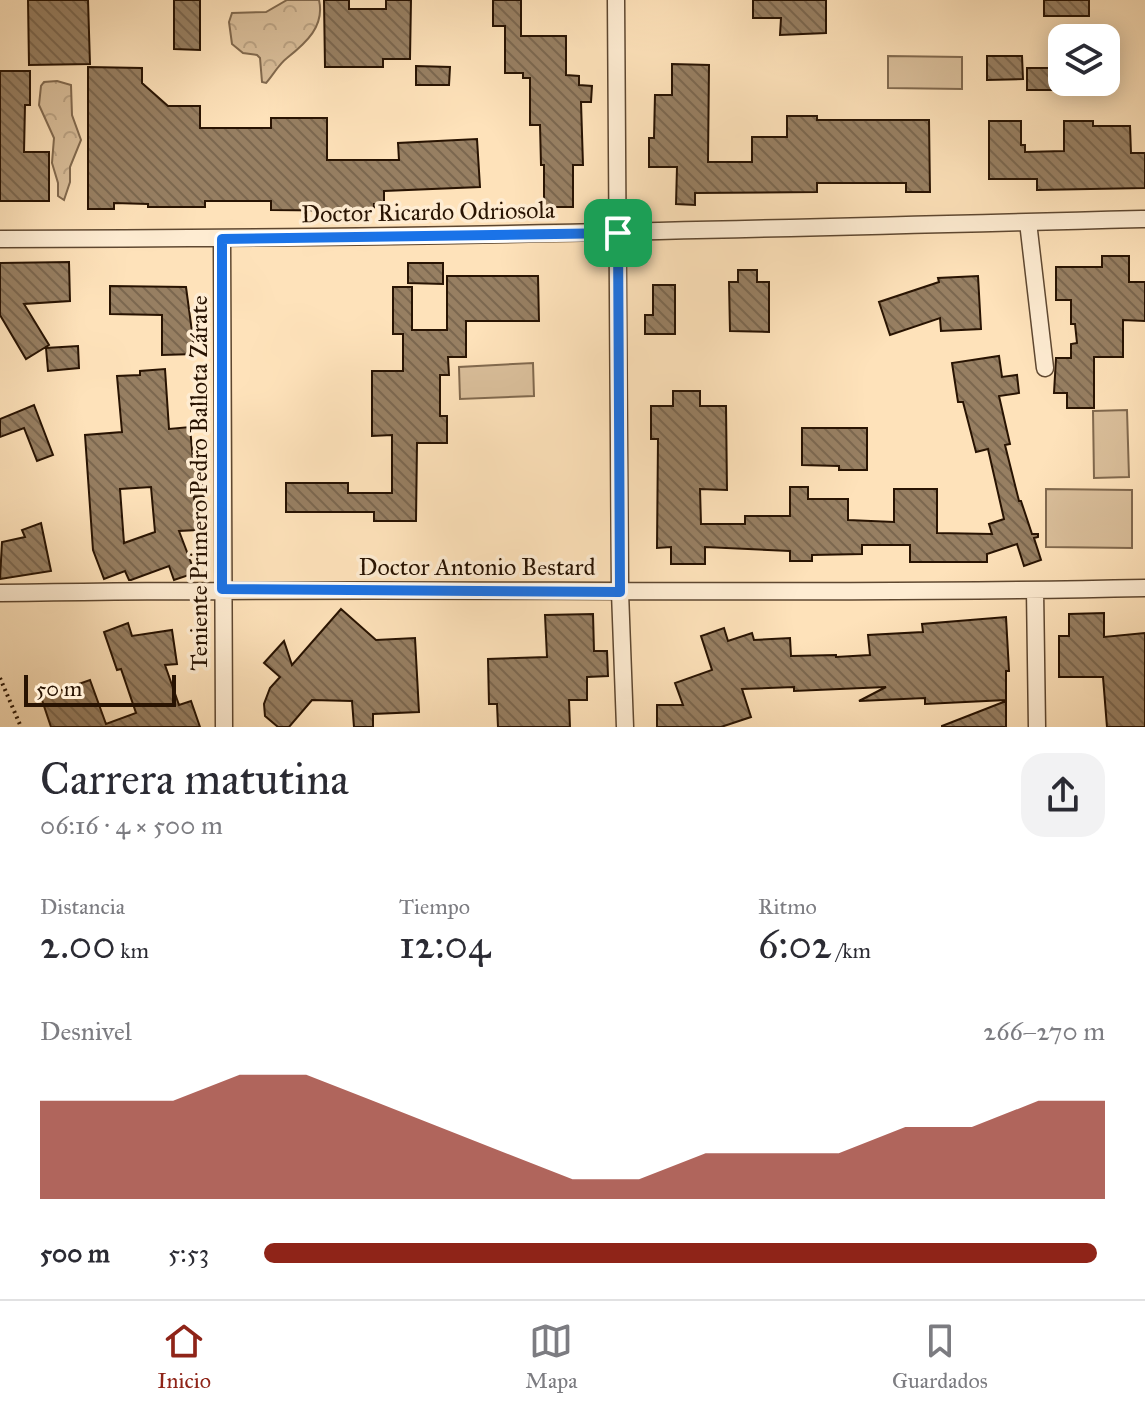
<!DOCTYPE html>
<html lang="es">
<meta charset="utf-8">
<style>
body{margin:0;font-family:"IM FELL Great Primer",serif;background:#f2f2f3;color:#2b2b33;height:100vh;display:flex;flex-direction:column;font-size:30px;white-space:nowrap}
*{box-sizing:border-box;margin:0}
p{font-size:26px;color:#7c7c81}
.icon{flex:none;width:44px;height:44px;fill:none;stroke:currentColor;stroke-width:2;stroke-linecap:round;stroke-linejoin:round}
.map{position:relative;height:727px;overflow:hidden}
.drawer{display:flex;flex-direction:column;background:#fff;flex:1}
.drawer>*{flex:none}
.buttons{position:absolute;left:1048px;top:24px;display:grid;gap:16px}
.buttons a{display:grid;place-items:center;width:72px;height:72px;border-radius:16px;background:#fff;box-shadow:0 4px 20px #0003;font-size:40px}
.scale{position:absolute;left:24px;bottom:20px;width:152px;box-sizing:border-box;padding-left:8px;border:4px solid #281302;border-top:0;font-size:22px;line-height:28px;white-space:nowrap;color:#281302;-webkit-text-stroke:6px #feecd2;paint-order:stroke}
.pin{position:absolute;display:grid;place-items:center;width:68px;height:68px;color:#fff;margin:-34px;border-radius:16px;box-shadow:0 4px 12px #0006}
.round{display:grid;place-items:center;flex:none;width:84px;height:84px;border-radius:24px;background:#f2f2f3}
.headline{display:flex;align-items:center;justify-content:space-between;height:136px;padding:0 40px}
h1{font-size:44px;font-weight:600;line-height:60px}
.stats{display:grid;grid-template-columns:repeat(3,1fr);gap:12px;height:136px;padding:8px 40px}
.stats div{display:grid;align-content:center}
.stats b{font-size:40px;font-weight:600}
.stats small{font-size:22px;font-weight:400}
.stats p{font-size:22px}
.chart{height:224px;padding:16px 40px}
.chart p{display:flex;justify-content:space-between}
.chart svg{width:100%;height:144px;margin-top:8px;fill:#8f2418;opacity:.7}
ul{padding:0 40px;list-style:none;font-size:26px}
li{display:grid;grid-template-columns:128px 96px 1fr;align-items:center;height:60px}
li i{height:20px;border-radius:10px;background:#8f2418}
.tab-bar{display:flex;justify-content:space-around;align-items:center;height:112px;border-top:2px solid #e1e1e2;background:#fff;font-size:22px;color:#7c7c81}
.tab-bar a{display:grid;justify-items:center;gap:4px}
.tab-bar .active{color:#8f2418}
.map>svg:first-child{display:block}
.forest{fill:url(#forest-crowns);stroke:#81694e;stroke-width:2}
.pitch{fill:#dabf9b;stroke:#81694e;stroke-width:2}
.building{fill:url(#building-back-hatch);stroke:#281302;stroke-width:2;fill-rule:evenodd}
.lines{fill:none;stroke-linecap:round;stroke-linejoin:round}
.street-casing{stroke:#5e4730;stroke-width:19}
.path{stroke:#281302;stroke-width:4;stroke-dasharray:2 4;stroke-linecap:butt}
.street{stroke:#feecd2;stroke-width:16}
.route-casing{stroke:#fff;stroke-width:16}
.route{stroke:#1a73e8;stroke-width:10}
.labels{text-anchor:middle;stroke-width:7;stroke-linejoin:round;paint-order:stroke}
.street-label{font-size:24px;fill:#281302;stroke:#feecd2}
</style>
<div class="map">
<svg width="1145" height="727" viewBox="0 0 1145 727">
<defs>
<pattern id="forest-crowns" width="20" height="18" patternUnits="userSpaceOnUse" patternTransform="scale(2)"><rect width="20" height="18" fill="#dabf9b"/><path d="M2 6a3 3 0 1 1 6 0M12 15a3 3 0 1 1 6 0" fill="none" stroke="#bba384"/></pattern>
<pattern id="building-back-hatch" width="6" height="6" patternUnits="userSpaceOnUse" patternTransform="scale(2)"><rect width="6" height="6" fill="#977f62"/><path d="M-1 5l2 2M0 0l6 6M5-1l2 2" fill="none" stroke="#7b674f"/></pattern>
</defs>
<rect width="100%" height="100%" fill="#fee2ba"/>
<filter id="stains"><feTurbulence type="fractalNoise" baseFrequency=".0025" numOctaves="4"/><feColorMatrix values="0 0 0 0 .2 0 0 0 0 .09 0 0 0 0 .02 0 0 0 .5 -.17"/></filter>
<radialGradient id="worn" r=".72"><stop offset=".6" stop-color="#630" stop-opacity="0"/><stop offset="1" stop-color="#630" stop-opacity=".3"/></radialGradient>
<path class="forest" d="M287,0H319C325,26 306,43 287,58C279,64 273,75 266,83L262,82L260,58L257,55L243,53L232,44L229,22L232,13L266,12Z
M57,81L71,85L72,115L81,140L70,167V182L64,200L58,196V183L52,163L54,138L39,105L41,86L44,82Z"/>
<path class="pitch" d="M888,56L962,57V89L888,88Z
M533,363L534,396L460,399L459,367Z
M1127,410L1129,477L1094,478L1093,411Z
M1046,489L1132,490V548L1046,547Z"/>
<path class="building" d="M28,0H88L90,64L29,65Z
M174,0H200V50L174,49Z
M324,0H349V9H386V0H411L410,59H383V67H325Z
M493,0H521V36H566V75L579,76V85L592,86L591,102H581L583,165H573V207H544V165H541L540,125H530V78H523V73H505V26H493Z
M753,0H826V33L780,35L781,18H753Z
M1044,0H1089V16H1044Z
M987,56H1022L1023,79L987,80Z
M672,64L709,65L708,162H752V137H787V116H817V120H929L930,192H906V183H817V192L695,193V205L676,204L677,167H649V138H654L655,95H672Z
M416,66L450,67L449,85H416Z
M88,67L142,68V83L168,106H200V128H271V118H327V160H399L398,143L477,139L480,187L384,191V204H374V211L271,210V201H205V207H148V204L114,203V209H88Z
M1027,68H1060V90H1027Z
M0,71H30V105H25L24,152H49V201H0Z
M989,121H1021V145H1025V152L1064,151V121H1093V126H1130L1131,153H1145V188L1037,190V179H989Z
M1102,256H1129V282H1145V321L1123,320V357H1094V408H1067V393H1054L1056,358H1071V344L1077,343L1075,324H1071V300H1056V267H1102Z
M69,262L70,301L24,304L49,345L26,359L0,315V263Z
M408,263H443V284L408,283Z
M738,270H757V282H769V332L730,331L729,282H738Z
M447,276H538L539,321H466V357H448L449,375H440V416H447V443H417L416,521H374V512H286V483H348V493H392V435L372,436V371H403V334H393V287H412V330H447Z
M978,276L981,329L941,331L940,318L890,335L879,302L939,282L938,278Z
M653,285H675V334H645V315H653Z
M110,286L186,287L195,354L162,355V315L110,314Z
M78,346L79,368L48,371L46,348Z
M999,356L1002,377L1017,375L1019,393L999,396L1010,444L1005,445L1019,501H1021L1032,534H1038V537L1034,538L1041,560L1024,566L1017,544L987,554V562H910V545H862V554L812,555V561H790V551L705,547V564H671V547L657,548L658,439H651V406H673V391H700V406H726L727,490L700,489L701,524H745V516H790V487H808V499H848V520L894,522V489H937V533L992,534L989,524L1004,519L988,449L976,452L963,402H958L952,363Z
M165,369L169,429L190,427L193,461L201,460L204,496L194,497L197,530L179,531L195,573L174,580L169,566L131,580H129L125,571L104,579L93,550L85,435L122,432L117,376L140,375V371ZM151,487L155,532L124,543L120,489Z
M34,405L53,455L37,461L24,428L0,437V419Z
M802,428H867V470H839V466L802,465Z
M41,523L51,571L0,579L2,542L25,537L22,530Z
M341,609L376,640L415,638L419,712L373,714V727H354L352,701L312,700L289,727H278L265,716L264,704L270,688L280,677L264,663L284,641L292,665Z
M1104,613V637L1145,633V727H1107L1103,677H1059V636H1069V614Z
M593,614L594,651H607L608,676L587,677V700H569L570,727H498L497,704H489L488,659L547,657L545,615Z
M1006,617L1009,671H1006V700L925,704V698L859,701L886,687L794,691V687L742,689L751,717L721,727H657V705H683L675,683L712,670L701,636L724,628L728,641L752,633L754,640L790,638L791,656L836,655V657L870,655L868,635L923,632L922,624Z
M128,623L132,636L172,630L177,664L165,665L179,705L191,701L200,727H51L41,697L90,680L106,724L136,713L121,669L117,670L104,632Z
M1006,701V727H942V726Z"/>
<g class="lines">
<g class="street-casing">
<path id="street" d="M616,0L620,592L625,727
M1028,222L1045,368
M0,239C382,239 763,229 1145,219
M222,239L224,727
M1035,590L1037,727
M0,593C382,586 763,596 1145,588"/>
</g>
<path class="path" d="M0,678L21,727"/>
<use href="#street" class="street"/>
</g>
<g class="lines">
<g class="route-casing">
<path id="route" d="M618,233L620,592L222,589V239Z"/>
</g>
<use href="#route" class="route"/>
</g>
<g class="labels">
<g class="street-label">
<text transform="translate(428 212) rotate(-1)" y="8">Doctor Ricardo Odriosola</text>
<text transform="translate(199 483) rotate(-90)" y="8">Teniente Primero Pedro Ballota Zárate</text>
<text x="477" y="575">Doctor Antonio Bestard</text>
</g>
</g>
<rect width="100%" height="100%" filter="url(#stains)"/>
<rect width="100%" height="100%" fill="url(#worn)"/>
</svg>
<div class="buttons">
<a><svg class="icon" aria-label="layers" viewBox="0 0 24 24"><path d="M12 4l9 5-9 5-9-5zM3 14l9 5 9-5"/></svg></a>
</div>
<div class="scale">50 m</div>
<div class="pin" style="left:618px;top:233px;background:#1e9e55"><svg class="icon" aria-label="arrive" viewBox="0 0 24 24"><path d="M6 21V4h12l-3 4 3 4H6"/></svg></div>
</div>
<section class="drawer">
<div class="headline"><div><h1>Carrera matutina</h1><p>06:16 · 4 × 500 m</p></div><a class="round"><svg class="icon" aria-label="share" viewBox="0 0 24 24"><path d="M12 15V3M7 8l5-5 5 5M5 13v7h14v-7"/></svg></a></div>
<div class="stats">
<div><p>Distancia</p><b>2.00<small> km</small></b></div>
<div><p>Tiempo</p><b>12:04</b></div>
<div><p>Ritmo</p><b>6:02<small> /km</small></b></div>
</div>
<div class="chart"><p><span>Desnivel</span>266–270 m</p>
<svg viewBox="0 0 160 44" preserveAspectRatio="none"><path d="M0 44V14L10 14L20 14L30 6L40 6L50 14L60 22L70 30L80 38L90 38L100 30L110 30L120 30L130 22L140 22L150 14L160 14V44z"/></svg>
</div>
<ul>
<li><b>500 m</b>5:53<i style="width:99%"></i></li>
</ul>
</section>
<nav class="tab-bar">
<a class="active"><svg class="icon" aria-label="home" viewBox="0 0 24 24"><path d="M3 11l9-7 9 7M6 9v11h12V9"/></svg>Inicio</a>
<a><svg class="icon" aria-label="map" viewBox="0 0 24 24"><path d="M3 6l6-2 6 2 6-2v14l-6 2-6-2-6 2zM9 4v14M15 6v14"/></svg>Mapa</a>
<a><svg class="icon" aria-label="saved" viewBox="0 0 24 24"><path d="M7 4h10v16l-5-4-5 4z"/></svg>Guardados</a>
</nav>
